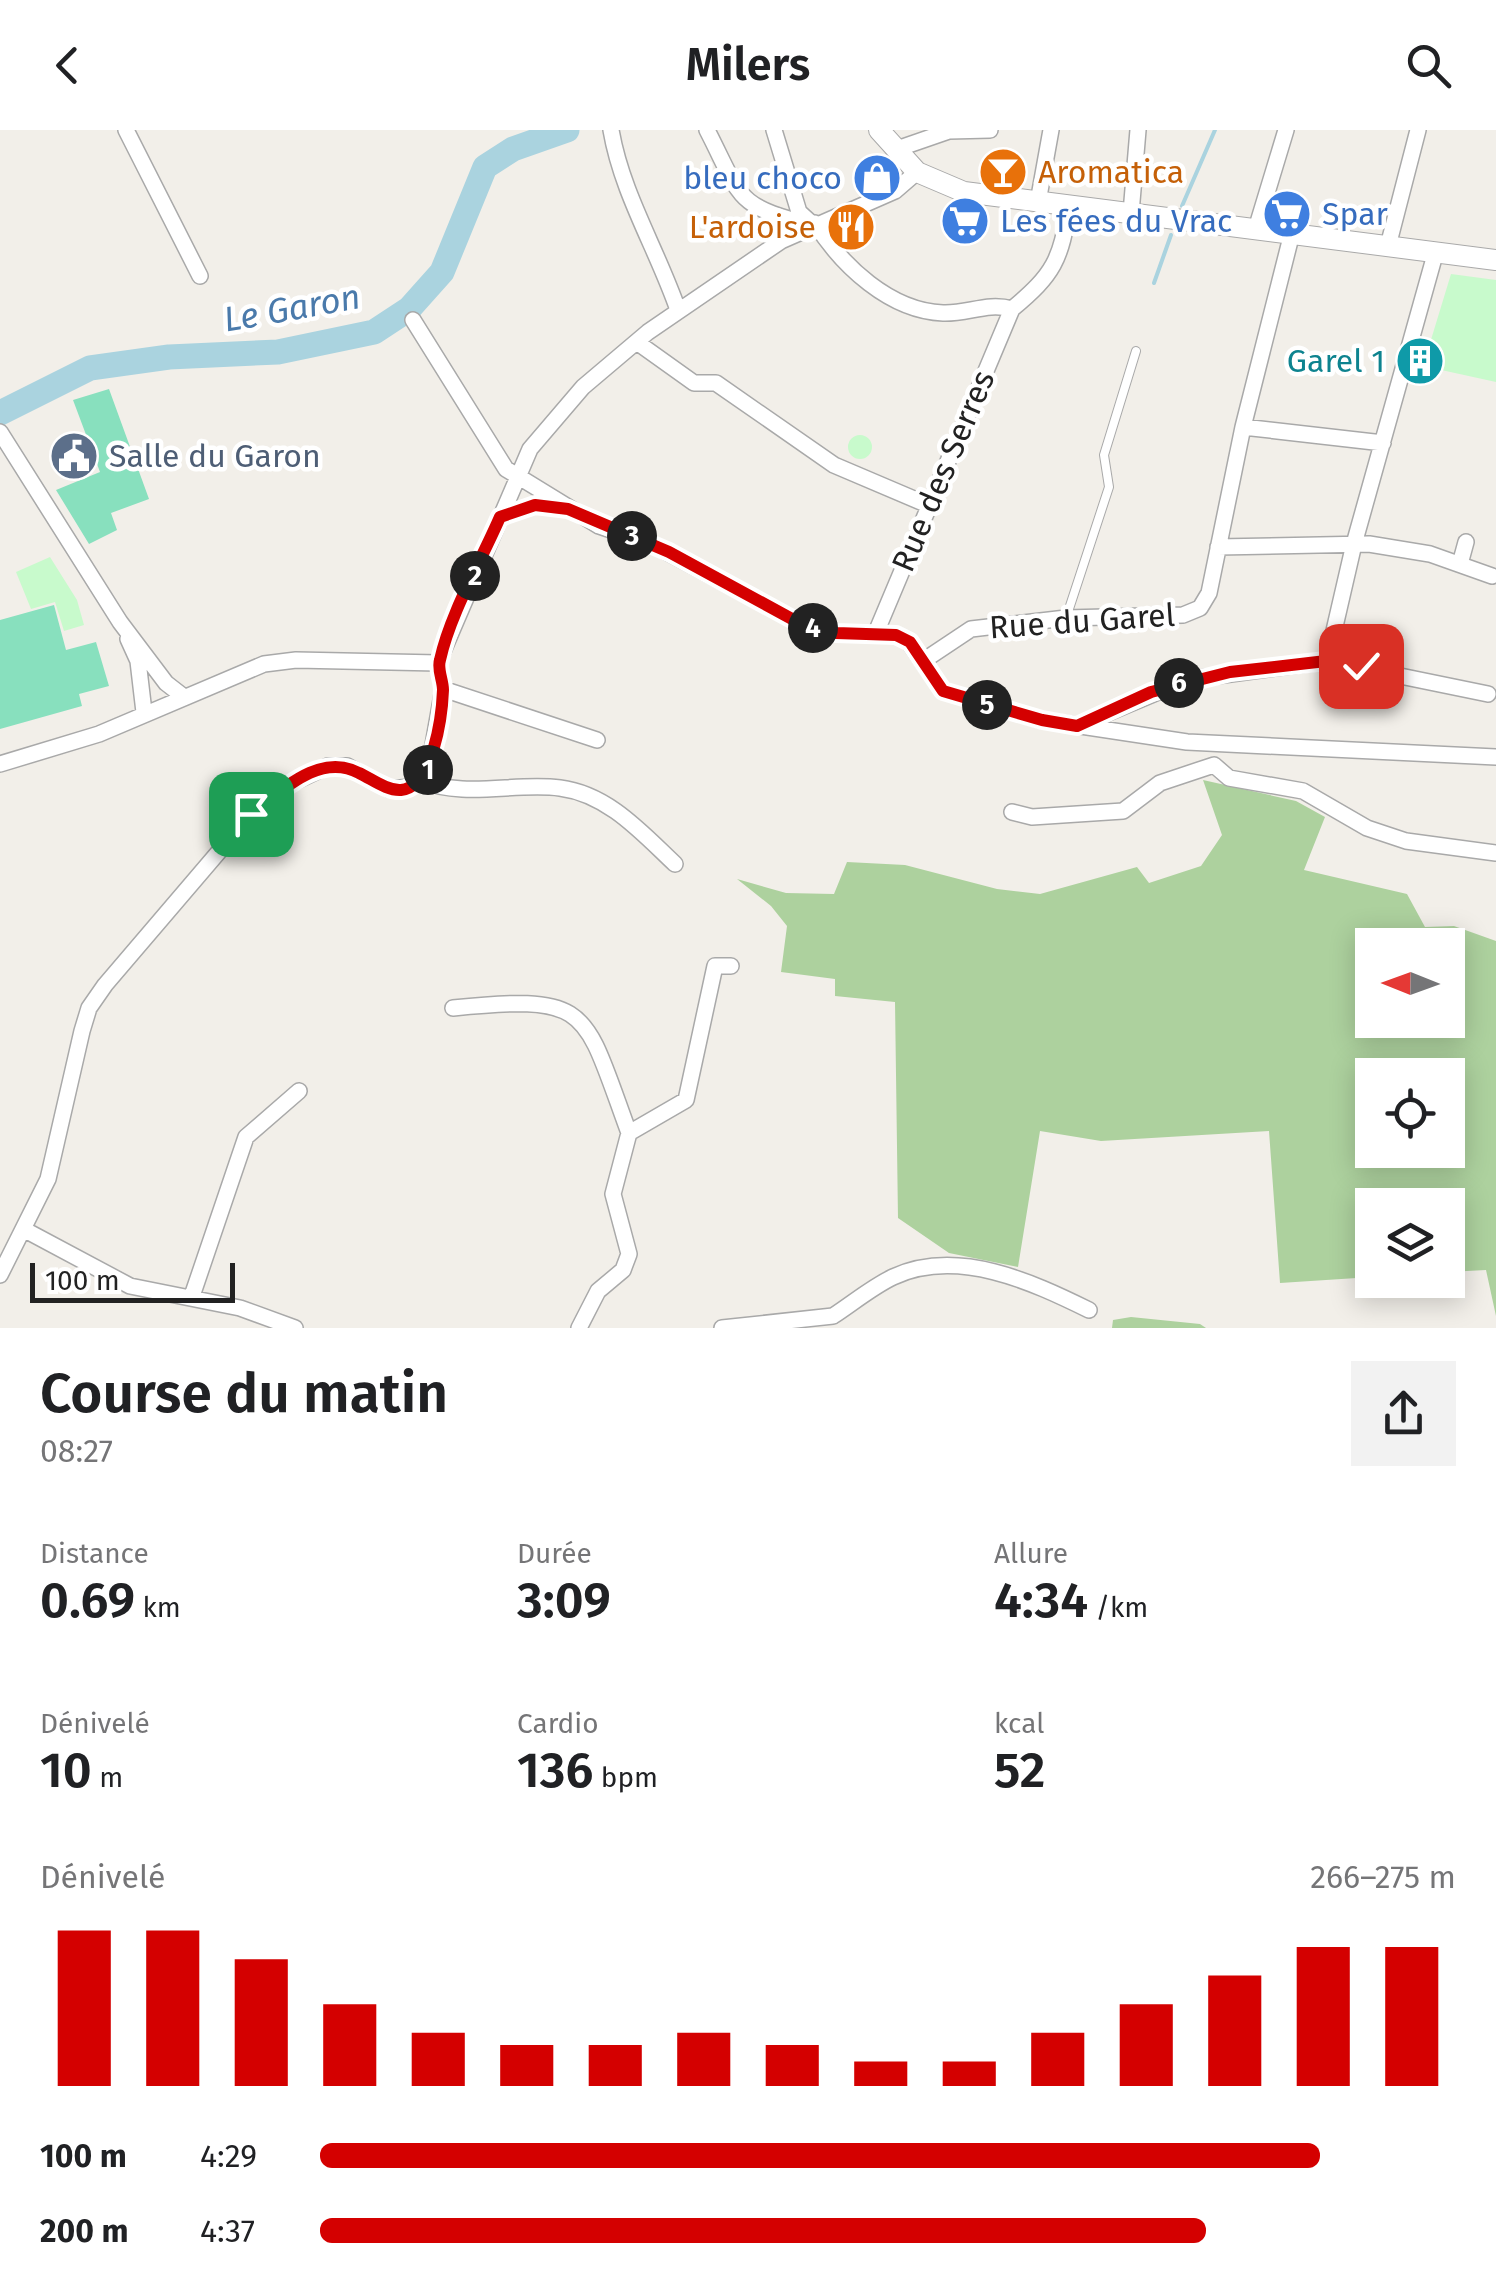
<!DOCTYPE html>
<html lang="fr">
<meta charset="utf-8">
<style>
body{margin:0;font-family:"Fira Sans",sans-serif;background:#f2f2f2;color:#202124;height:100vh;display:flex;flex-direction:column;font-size:38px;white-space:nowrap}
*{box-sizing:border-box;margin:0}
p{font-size:32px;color:#757577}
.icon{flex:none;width:55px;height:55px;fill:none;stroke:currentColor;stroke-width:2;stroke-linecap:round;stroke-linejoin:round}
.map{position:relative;height:1198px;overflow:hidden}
.drawer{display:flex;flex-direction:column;background:#fff;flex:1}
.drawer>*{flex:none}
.needle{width:65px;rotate:271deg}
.controls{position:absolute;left:1355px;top:798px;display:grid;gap:20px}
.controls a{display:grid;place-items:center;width:110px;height:110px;border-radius:0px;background:#fff;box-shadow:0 5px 25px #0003;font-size:50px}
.scale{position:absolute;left:30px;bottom:25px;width:205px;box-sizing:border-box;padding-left:10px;border:5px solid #222;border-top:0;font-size:28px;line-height:35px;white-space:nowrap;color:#222;-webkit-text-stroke:8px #fff;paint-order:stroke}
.pin{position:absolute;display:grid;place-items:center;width:85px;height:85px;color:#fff;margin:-42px;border-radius:20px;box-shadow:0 5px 15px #0006}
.km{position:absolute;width:50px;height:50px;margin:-25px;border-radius:50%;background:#222;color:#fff;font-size:28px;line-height:50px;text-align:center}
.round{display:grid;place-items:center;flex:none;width:105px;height:105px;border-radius:0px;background:#f2f2f2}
.head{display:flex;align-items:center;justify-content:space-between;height:170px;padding:0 40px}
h1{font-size:55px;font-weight:600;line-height:75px}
.stats{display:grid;grid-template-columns:repeat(3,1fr);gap:15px;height:170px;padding:10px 40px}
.stats div{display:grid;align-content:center}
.stats b{font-size:50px;font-weight:600}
.stats small{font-size:28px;font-weight:400}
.stats p{font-size:28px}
.chart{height:280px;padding:20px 40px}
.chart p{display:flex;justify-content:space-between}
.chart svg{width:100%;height:180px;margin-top:10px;stroke:#d40000;stroke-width:6}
ul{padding:0 40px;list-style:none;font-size:32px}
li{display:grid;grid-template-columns:160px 120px 1fr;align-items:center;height:75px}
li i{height:25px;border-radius:12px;background:#d40000}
header{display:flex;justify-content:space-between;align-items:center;height:130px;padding:0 40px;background:#fff;font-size:45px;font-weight:600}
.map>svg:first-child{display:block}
.forest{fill:#add19e;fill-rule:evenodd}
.park{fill:#c8facc}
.pitch{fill:#88e0be}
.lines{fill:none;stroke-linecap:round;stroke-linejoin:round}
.stream{stroke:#aad3df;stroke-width:4}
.river{stroke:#aad3df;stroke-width:25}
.service-casing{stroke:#a9a9a9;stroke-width:10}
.minor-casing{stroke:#a9a9a9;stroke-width:18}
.tertiary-casing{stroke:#a9a9a9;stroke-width:22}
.service{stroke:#fff;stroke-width:8}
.minor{stroke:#fff;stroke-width:15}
.tertiary{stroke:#fff;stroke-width:20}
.route-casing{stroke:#fff;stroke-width:20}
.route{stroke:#d40000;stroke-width:12}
.labels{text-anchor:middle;stroke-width:9;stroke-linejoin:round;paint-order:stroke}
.food-label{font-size:32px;fill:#c56008;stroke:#fff;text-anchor:start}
.shop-label{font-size:32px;fill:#366cbe;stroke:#fff;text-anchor:start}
.culture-label{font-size:32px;fill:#0d838f;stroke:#fff;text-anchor:end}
.service-label{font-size:32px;fill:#4e5e75;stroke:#fff;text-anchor:start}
.street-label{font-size:32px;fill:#222;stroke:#fff}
.water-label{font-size:35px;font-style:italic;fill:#4a7aab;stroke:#fff}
</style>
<header><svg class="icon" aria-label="back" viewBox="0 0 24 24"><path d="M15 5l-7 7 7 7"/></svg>Milers<svg class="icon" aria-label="search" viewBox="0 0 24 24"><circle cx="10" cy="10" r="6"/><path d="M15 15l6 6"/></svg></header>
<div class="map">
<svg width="1496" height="1198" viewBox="0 0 1496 1198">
<rect width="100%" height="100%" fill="#f2efe9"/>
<path class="forest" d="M1203,650L1296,671L1325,687L1304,740L1407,764L1425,797L1454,796L1496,811V1186L1486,1140L1448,1142V1075H1372V1147L1280,1153L1269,1001L1101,1011L1040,1001L1018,1137L949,1123L898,1088L895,872L835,866V849L781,842L787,796L771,776L737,749L786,763L834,764L847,732L905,735L997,759L1040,764L1137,737L1149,753L1201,736L1222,705ZM1372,815H1448V890H1372ZM1372,945H1448V1020H1372Z
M1131,1187L1200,1194L1206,1198H1112L1113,1190Z"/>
<path class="park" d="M1451,144L1496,150V252L1423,236Z
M848 317a12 12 0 1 1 24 0a12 12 0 1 1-24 0Z
M50,427L77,470L84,495L64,501L55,472L31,479L16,442Z"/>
<path class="pitch" d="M109,259L149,369L111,383L117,400L89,414L56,360L100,342L73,270Z
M54,475L66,520L96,512L109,556L79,564L82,576L0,599V490Z"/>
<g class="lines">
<path class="stream" d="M1182,76L1215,0
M1154,153L1171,105"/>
<path class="river" d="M0,283L90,238L169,227L278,222L374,202L409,179L442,142L485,37L513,19L567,0"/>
<g class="service-casing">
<path id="service" d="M1066,488L1109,357L1104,325L1136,221"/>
</g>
<g class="minor-casing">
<path id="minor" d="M126,0L200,146
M611,0C622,64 657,119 678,180
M707,0C742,68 734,76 812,95
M774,0L799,82L810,92
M894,20L949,1L990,0
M1038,72L1051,0
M1131,83L1138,0
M815,93C842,136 890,181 943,183C968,184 987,172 1012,179
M1256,99L1286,0
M1388,116L1418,0
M413,190L506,339L599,396L652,414L803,495L837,503L897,505L909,512L943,561L1041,590L1187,612L1496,627
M638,213L694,253H716L834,335L928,375
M1243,297L1383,313
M0,302L120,492L166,553L184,567
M500,387L535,375L567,379
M1218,417L1369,414L1430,424L1492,446
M1460,434L1466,412
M875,505L1012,179C1054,144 1061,130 1069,76
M128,509L138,531L144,582
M923,531L971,499L1066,488L1183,485L1200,478L1209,463L1243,297L1292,103
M1327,531L1354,414L1436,121
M443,559L597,610
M1077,596L1187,550L1327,531L1488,564
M0,634L99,604L264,534L296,530L438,533
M420,650C465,669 514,652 560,658C608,664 642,703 675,734
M1012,682L1032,687L1123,681L1160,653L1214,635L1229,648L1303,661L1367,698L1406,711L1496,723
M453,878C592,864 583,878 629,1003
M25,1100L130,1156L240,1178L295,1198
M0,1145L48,1049L82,901L89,878L105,855L251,684L294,652L328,636H347L389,659L411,657L420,650L430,632L443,559L438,533L530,319L583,257L648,202L781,111L895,61L917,42
M192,1166L246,1007L299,961
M833,1186C853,1173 872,1157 893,1147C957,1117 1032,1152 1089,1180
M579,1198L598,1161L623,1140L629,1124L613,1064L629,1003L686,970L715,836H731
M722,1198L833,1186"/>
</g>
<g class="tertiary-casing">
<path id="tertiary" d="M879,0L917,42L964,62L1496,130"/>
</g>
<use href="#service" class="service"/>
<use href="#minor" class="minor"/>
<use href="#tertiary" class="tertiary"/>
</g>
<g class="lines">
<g class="route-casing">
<path id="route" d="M251,684C282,661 319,622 359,643C372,649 387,661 401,660C433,657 442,586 443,560C443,550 437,539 440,530C450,484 481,431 500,387L535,375L568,379L669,422L803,495L836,503L896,505L910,512L943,561L1042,590L1077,596L1151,562L1230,542L1326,531L1361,536"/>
</g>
<use href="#route" class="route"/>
</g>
<defs>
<g id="bar-disc" transform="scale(2.5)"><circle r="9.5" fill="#e8710a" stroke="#fff"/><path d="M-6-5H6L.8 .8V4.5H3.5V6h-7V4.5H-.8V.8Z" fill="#fff"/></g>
<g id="shop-disc" transform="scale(2.5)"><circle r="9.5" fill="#3f7fe0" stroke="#fff"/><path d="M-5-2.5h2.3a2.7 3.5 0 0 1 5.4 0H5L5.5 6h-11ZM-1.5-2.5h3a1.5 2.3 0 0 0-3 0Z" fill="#fff"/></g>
<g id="supermarket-disc" transform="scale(2.5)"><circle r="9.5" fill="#3f7fe0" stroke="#fff"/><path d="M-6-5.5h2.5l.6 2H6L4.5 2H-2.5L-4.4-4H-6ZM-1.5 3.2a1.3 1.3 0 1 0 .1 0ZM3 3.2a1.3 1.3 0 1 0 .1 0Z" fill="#fff"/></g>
<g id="restaurant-disc" transform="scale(2.5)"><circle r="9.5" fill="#e8710a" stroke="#fff"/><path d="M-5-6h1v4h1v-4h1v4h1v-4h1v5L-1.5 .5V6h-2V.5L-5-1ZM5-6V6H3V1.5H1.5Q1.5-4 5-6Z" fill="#fff"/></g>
<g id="building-disc" transform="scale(2.5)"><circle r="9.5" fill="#0f9aa8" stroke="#fff"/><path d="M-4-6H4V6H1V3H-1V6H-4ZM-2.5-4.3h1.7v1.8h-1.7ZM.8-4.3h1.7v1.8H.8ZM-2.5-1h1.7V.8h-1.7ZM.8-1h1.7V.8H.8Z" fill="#fff"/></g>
<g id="civic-disc" transform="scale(2.5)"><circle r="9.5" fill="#5c6f8a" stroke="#fff"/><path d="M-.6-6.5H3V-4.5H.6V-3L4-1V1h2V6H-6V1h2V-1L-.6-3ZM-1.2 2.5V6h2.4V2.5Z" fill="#fff"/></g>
</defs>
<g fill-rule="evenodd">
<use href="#bar-disc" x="1003" y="42"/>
<use href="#shop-disc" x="877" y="48"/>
<use href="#supermarket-disc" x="1287" y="84"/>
<use href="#supermarket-disc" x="965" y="91"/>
<use href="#restaurant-disc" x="851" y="97"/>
<use href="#building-disc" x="1420" y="231"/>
<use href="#civic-disc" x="74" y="326"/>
</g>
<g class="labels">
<g class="food-label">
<text x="1038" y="53">Aromatica</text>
<text x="816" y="108" text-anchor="end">L'ardoise</text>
</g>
<g class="shop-label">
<text x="842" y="59" text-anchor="end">bleu choco</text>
<text x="1322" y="95">Spar</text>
<text x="1000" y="102">Les fées du Vrac</text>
</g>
<g class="culture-label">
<text x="1385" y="242">Garel 1</text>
</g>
<g class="service-label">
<text x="109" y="337">Salle du Garon</text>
</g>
<g class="street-label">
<text transform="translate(943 341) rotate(-67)" y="11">Rue des Serres</text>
<text transform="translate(1082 491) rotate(-4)" y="11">Rue du Garel</text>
</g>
<g class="water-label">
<text transform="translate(292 178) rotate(-10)" y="12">Le Garon</text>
</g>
</g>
</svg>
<div class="controls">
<a><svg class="needle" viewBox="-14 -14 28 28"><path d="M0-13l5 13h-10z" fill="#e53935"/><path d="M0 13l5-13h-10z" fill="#757577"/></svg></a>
<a><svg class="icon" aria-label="locate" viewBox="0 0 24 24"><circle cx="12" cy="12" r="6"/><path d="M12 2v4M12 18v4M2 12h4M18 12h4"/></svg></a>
<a><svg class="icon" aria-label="layers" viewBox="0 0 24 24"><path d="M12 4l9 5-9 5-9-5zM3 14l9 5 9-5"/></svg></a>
</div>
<div class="scale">100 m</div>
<div class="pin" style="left:251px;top:684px;background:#1e9e55"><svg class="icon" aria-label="arrive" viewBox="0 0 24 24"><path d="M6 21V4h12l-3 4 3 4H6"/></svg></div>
<div class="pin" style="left:1361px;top:536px;background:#d93025"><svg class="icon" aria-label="check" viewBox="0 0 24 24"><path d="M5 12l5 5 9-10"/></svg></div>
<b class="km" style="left:428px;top:640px">1</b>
<b class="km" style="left:475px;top:446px">2</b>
<b class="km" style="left:632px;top:406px">3</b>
<b class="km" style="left:813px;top:498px">4</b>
<b class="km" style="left:987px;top:575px">5</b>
<b class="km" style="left:1179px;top:553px">6</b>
</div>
<section class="drawer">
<div class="head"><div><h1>Course du matin</h1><p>08:27</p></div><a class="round"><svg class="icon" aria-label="share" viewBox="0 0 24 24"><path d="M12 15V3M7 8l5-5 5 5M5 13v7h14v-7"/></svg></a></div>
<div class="stats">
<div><p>Distance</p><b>0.69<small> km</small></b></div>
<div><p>Durée</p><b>3:09</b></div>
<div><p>Allure</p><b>4:34<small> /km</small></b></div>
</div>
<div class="stats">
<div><p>Dénivelé</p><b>10<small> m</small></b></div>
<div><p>Cardio</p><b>136<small> bpm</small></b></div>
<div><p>kcal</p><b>52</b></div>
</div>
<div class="chart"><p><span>Dénivelé</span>266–275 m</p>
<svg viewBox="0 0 160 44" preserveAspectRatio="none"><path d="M5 44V6M15 44V6M25 44V13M35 44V24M45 44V31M55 44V34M65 44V34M75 44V31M85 44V34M95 44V38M105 44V38M115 44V31M125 44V24M135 44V17M145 44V10M155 44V10"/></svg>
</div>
<ul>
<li><b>100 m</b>4:29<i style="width:88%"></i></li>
<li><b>200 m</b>4:37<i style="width:78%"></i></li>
</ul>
</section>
